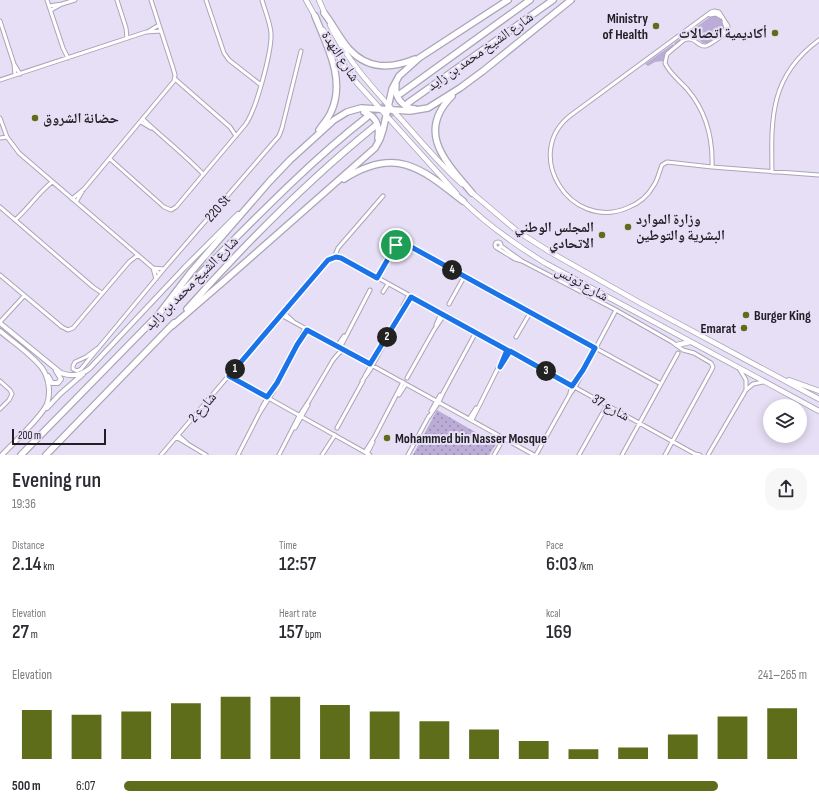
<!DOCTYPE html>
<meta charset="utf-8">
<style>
body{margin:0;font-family:"Sofia Sans Condensed","Noto Naskh Arabic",sans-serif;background:#f7f7f7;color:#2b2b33;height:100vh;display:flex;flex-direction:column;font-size:15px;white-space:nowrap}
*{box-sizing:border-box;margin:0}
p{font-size:13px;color:#7c7c81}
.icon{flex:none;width:22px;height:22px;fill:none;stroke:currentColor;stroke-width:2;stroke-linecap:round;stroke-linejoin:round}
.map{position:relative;height:455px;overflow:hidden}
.panel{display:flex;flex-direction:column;background:#fff;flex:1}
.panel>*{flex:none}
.fabs{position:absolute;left:763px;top:399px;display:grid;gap:8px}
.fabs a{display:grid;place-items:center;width:44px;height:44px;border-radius:50%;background:#fff;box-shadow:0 2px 10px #0003;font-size:20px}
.scale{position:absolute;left:12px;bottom:10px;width:94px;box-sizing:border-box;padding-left:4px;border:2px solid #211e26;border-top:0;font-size:11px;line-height:14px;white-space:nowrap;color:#211e26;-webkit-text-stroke:3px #e6dff5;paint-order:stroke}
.pin{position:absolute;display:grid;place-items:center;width:34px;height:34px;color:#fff;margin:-17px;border:2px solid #fff;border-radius:50%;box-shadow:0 1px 4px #0007}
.km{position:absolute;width:20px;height:20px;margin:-10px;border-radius:50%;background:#222;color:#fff;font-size:11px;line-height:20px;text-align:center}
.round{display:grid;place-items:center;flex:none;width:42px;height:42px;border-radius:16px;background:#f7f7f7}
.head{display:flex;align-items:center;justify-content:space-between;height:68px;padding:0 12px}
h1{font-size:22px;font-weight:600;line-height:30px}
.stats{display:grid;grid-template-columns:repeat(3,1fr);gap:6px;height:68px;padding:4px 12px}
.stats div{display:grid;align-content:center}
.stats b{font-size:20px;font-weight:600}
.stats small{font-size:11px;font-weight:400}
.stats p{font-size:11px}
.chart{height:112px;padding:8px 12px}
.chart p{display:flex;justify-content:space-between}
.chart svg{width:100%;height:72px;margin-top:4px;stroke:#5d6d19;stroke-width:6}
ul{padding:0 12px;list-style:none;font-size:13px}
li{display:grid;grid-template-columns:64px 48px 1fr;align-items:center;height:30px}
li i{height:10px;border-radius:5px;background:#5d6d19}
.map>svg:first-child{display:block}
.green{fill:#bbacd7}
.park{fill:url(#park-dots)}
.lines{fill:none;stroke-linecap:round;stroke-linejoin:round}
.motorway-tunnel{stroke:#bfb8cc;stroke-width:5.5;stroke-dasharray:5.5 3;stroke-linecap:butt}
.minor-casing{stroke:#aba4b8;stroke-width:5}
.secondary-casing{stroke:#aba4b8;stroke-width:6}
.primary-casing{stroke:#aba4b8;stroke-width:6}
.motorway-casing{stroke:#aba4b8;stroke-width:8}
.minor{stroke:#fff;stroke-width:3}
.secondary{stroke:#fff;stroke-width:4}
.primary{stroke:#fff;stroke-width:4.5}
.motorway{stroke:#fff;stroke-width:5.5}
.route-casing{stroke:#fff;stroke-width:8}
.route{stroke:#1a73e8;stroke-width:5}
.poi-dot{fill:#5d6d19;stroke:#e6dff5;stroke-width:1.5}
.labels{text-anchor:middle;stroke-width:4;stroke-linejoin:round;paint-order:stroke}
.poi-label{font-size:14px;font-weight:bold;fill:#211e26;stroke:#e6dff5;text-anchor:end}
.street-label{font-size:14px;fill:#211e26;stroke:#e6dff5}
</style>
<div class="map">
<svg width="819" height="455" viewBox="0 0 819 455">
<defs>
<pattern id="park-dots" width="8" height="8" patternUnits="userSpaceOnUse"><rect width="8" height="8" fill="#bbacd7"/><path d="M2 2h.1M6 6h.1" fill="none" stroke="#988bae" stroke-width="1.8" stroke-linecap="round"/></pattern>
</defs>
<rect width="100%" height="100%" fill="#e6dff5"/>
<path class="green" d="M716,15C722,18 726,25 723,32L708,43H703L695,36L690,35L676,45L674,43L710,17Z
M673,44L674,46L666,52L663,61L655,62L648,66L645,64Z"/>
<path class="park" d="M437,410L496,444L489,455H413Z"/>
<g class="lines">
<path class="motorway-tunnel" d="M367,117L400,94
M375,126L407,103"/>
<g class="minor-casing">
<path id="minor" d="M47,0L63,48L68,58
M117,0L126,28L127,38
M206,0L224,53L229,60L261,85
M49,6L62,4L75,0
M51,10L60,5
M710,15L716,14L721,17
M0,21L14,64L15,75
M149,31L159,25
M722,35L726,28L724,22
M685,39L667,54L665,63C669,73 680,81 687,89C706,111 713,139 712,167
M684,40C696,36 696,46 705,46C709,46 723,35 727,32L728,26L719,12L714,11L711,12L571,115C521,153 570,232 627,208C638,204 648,196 654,185C658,179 659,172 662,165L667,162L712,167L819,175
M14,64L20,74
M175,79L230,127L236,136
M0,80L146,32L161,31
M0,118L7,137L19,153L160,274
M143,119C163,138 185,155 203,174
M141,122L151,128
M0,138L7,137
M110,159L164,207L171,210L176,207L245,125C256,111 272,51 271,33C270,22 265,11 262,0
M772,172C771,117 770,76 819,40
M72,199L84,189L174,81L175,75L173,68L151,0
M76,202L82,192
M0,207L93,287L102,293
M15,220C29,208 38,193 52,182
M495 245a3 3 0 1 1 6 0a3 3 0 1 1-6 0Z
M501,246L522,261L616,310L672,342L683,350L694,353L711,363L713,367L711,371L665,455
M497,248L515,259L522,261
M336,257L344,259L695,454L700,455
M336,257V253L338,248L383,196
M0,275L62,327L68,330L73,328L129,262L138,255
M377,278L395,245L399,243H404L661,384
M156,279L153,268L164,269
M383,292L388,284
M449,304L464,277
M403,306L409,295
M283,312L293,321
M281,315L534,455
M0,322L24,296
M436,325L441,313
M516,337L530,313
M301,340L307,330
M337,346L344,336
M98,348L86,357L75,362L73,366V369L77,371L81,369L164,269L279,136L282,128L301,51
M340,348L370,290
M503,362L510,351
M740,370L746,380V390
M231,374L241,382
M229,376L370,455
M365,376L378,353
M407,378L434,330L444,315
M0,381L10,390L12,394L9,400L0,409
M362,381L370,370L401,312L411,297
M570,393L572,386L579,375
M399,395L406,384
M261,409L274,386
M431,411L440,395
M259,414L273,392L305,328
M429,417L439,402L443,393L476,332
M469,419L476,408
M472,420L507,350
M295,428L308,405
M337,428L363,381
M178,435L187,443
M176,437L206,455
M365,452L375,436L403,382
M367,454L373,442
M161,455L324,264L330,259L336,257
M238,455L259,414
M279,455L299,416L309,401L333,360L339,353L345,350
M322,455L335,435
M408,455L429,416
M494,455L504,438
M536,455L570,394L575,387L616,310
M579,455L607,405
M622,455L678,353
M708,455L746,390L753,384L763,382"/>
</g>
<g class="secondary-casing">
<path id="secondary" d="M0,323L61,373C72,377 81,376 90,368L185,267L238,214
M0,331C14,343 31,354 42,368C49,378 51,393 47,404C41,418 13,443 2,455
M48,376L52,383H58L61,379L56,371
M47,408L60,394L83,374"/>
</g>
<g class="primary-casing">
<path id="primary" d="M306,0L316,18
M319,0L326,16
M330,25C348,62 372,87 399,117C420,140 439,164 462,184
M323,30L343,64L357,83L457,194
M471,192L517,231L550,252L642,304L819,399
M462,200C487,225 516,245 545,263L819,411
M677,345L690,342
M789,380L819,391"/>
</g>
<g class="motorway-casing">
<path id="motorway" d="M324,13C333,24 339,38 349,49C368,70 391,69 415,59
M315,16C327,46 346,80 331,112C328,119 323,124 319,130
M396,85C394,97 403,108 415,109
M400,94L530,0
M452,96C415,133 447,163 472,193
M408,103L553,0
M364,112C376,116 380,126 378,138
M344,179C396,146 421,168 463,201
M173,301C236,239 298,171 367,117
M187,309C245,244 307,181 375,126
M159,314L191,272L270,181L290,160L334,120L347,112L361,108L410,111L428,108L460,88L483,71L571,0
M172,326L223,282L375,148L380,139L383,130L392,89L399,76L419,58L508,0
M21,455L161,312
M46,455L174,323"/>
</g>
<use href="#minor" class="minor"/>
<use href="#secondary" class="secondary"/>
<use href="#primary" class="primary"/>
<use href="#motorway" class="motorway"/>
</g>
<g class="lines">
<g class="route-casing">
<path id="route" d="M399,243H404L595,348L583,370L572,386L510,351L500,367L507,350L411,297L370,364L307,330L297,345L277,383L267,397L229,376L328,260L336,257L341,258L377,278L396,245Z"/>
</g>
<use href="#route" class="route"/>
</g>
<g class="poi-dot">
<circle cx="656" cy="26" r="4"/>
<circle cx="775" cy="33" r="4"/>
<circle cx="35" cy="118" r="4"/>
<circle cx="628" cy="227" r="4"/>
<circle cx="602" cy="235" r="4"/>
<circle cx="746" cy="315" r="4"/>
<circle cx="744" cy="328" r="4"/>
<circle cx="387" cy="438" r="4"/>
</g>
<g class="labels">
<g class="poi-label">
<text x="648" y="23">Ministry<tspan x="648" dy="16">of Health</tspan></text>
<text x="767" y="38">أكاديمية اتصالات</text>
<text x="43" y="123" text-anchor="start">حضانة الشروق</text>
<text x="636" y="224" text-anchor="start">وزارة الموارد<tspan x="636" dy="16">البشرية والتوطين</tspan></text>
<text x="594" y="232">المجلس الوطني<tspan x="594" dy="16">الاتحادي</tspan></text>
<text x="754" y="320" text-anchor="start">Burger King</text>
<text x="736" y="333">Emarat</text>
<text x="395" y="443" text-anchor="start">Mohammed bin Nasser Mosque</text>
</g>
<g class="street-label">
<text transform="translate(480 51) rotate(-35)" y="5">شارع الشيخ محمد بن زايد</text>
<text transform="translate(341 56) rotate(57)" y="5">شارع النهدة</text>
<text transform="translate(217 208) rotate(-49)" y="5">220 St</text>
<text transform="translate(191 283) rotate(-45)" y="5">شارع الشيخ محمد بن زايد</text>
<text transform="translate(582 283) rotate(29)" y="5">شارع تونس</text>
<text transform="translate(202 407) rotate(-49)" y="5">شارع 2</text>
<text transform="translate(611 407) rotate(29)" y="5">شارع 37</text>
</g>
</g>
</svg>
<div class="fabs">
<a><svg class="icon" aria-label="layers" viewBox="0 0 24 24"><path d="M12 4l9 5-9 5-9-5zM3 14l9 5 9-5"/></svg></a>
</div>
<div class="scale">200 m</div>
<div class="pin" style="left:396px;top:245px;background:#1e9e55"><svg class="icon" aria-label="arrive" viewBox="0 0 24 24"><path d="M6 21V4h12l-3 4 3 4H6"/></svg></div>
<b class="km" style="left:235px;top:369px">1</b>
<b class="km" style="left:387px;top:337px">2</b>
<b class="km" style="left:546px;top:371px">3</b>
<b class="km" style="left:452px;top:270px">4</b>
</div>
<section class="panel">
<div class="head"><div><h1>Evening run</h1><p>19:36</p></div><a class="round"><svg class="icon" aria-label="share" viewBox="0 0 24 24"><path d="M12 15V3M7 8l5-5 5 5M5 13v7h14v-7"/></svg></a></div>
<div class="stats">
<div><p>Distance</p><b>2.14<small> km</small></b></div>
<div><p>Time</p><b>12:57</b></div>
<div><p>Pace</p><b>6:03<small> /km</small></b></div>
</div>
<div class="stats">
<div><p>Elevation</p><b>27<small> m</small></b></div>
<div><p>Heart rate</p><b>157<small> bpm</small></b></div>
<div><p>kcal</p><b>169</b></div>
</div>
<div class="chart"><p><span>Elevation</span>241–265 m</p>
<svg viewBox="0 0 160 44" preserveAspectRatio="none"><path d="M5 44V14M15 44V17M25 44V15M35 44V10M45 44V6M55 44V6M65 44V11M75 44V15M85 44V21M95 44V26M105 44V33M115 44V38M125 44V37M135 44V29M145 44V18M155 44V13"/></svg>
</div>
<ul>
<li><b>500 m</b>6:07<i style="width:87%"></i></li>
</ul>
</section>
